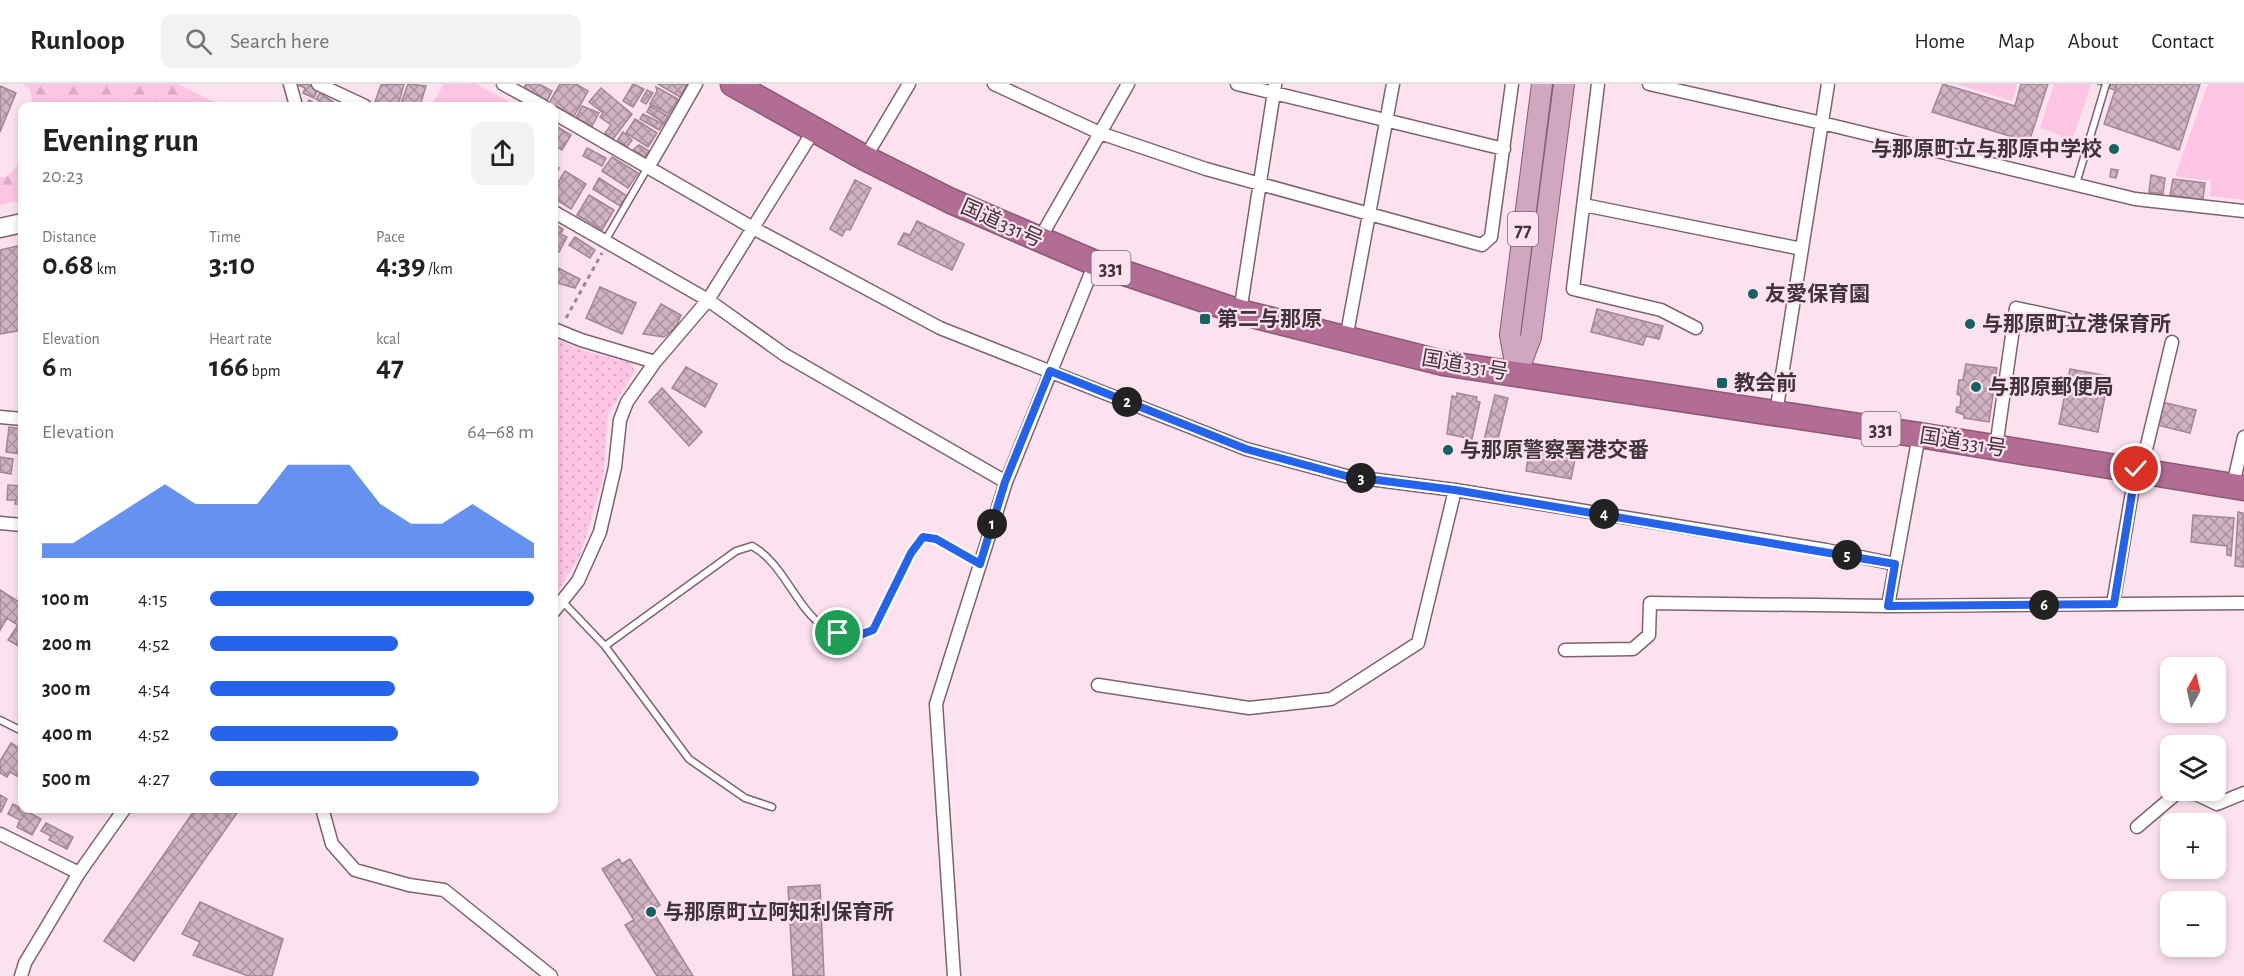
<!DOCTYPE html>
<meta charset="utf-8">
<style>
body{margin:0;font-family:"Alegreya Sans","Noto Sans JP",sans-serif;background:#f2f2f2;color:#222;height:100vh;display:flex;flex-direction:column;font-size:22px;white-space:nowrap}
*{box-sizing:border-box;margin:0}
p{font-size:20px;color:#767676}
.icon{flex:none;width:33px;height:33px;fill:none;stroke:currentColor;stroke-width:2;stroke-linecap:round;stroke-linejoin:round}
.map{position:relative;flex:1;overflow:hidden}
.sheet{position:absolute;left:18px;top:18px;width:540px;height:711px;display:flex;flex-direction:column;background:#fff;border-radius:12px;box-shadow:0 3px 9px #0003}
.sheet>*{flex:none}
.needle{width:39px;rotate:8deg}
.buttons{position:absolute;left:2160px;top:573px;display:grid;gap:12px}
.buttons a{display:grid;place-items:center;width:66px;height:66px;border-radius:12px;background:#fff;box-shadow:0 3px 9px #0003;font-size:30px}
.pin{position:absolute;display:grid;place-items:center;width:51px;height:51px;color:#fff;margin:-26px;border:3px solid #fff;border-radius:50%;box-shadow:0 2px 6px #0007}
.km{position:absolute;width:30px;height:30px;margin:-15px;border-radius:50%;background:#222;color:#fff;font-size:16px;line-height:30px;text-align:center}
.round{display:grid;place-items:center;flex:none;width:63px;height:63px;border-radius:12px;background:#f2f2f2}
.head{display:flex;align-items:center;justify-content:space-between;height:102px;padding:0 24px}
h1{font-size:33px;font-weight:600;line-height:45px}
.figures{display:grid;grid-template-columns:repeat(3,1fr);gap:9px;height:102px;padding:6px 24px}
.figures div{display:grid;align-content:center}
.figures b{font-size:30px;font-weight:600}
.figures small{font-size:16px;font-weight:400}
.figures p{font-size:16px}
.chart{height:168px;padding:12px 24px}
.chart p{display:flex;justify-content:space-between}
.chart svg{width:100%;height:108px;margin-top:6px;fill:#2563eb;opacity:.7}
ul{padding:0 24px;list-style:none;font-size:20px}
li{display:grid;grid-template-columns:96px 72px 1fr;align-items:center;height:45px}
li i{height:15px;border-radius:8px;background:#2563eb}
header{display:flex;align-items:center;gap:36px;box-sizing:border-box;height:84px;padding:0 30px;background:#fff;border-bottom:2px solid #e0e0e0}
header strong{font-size:28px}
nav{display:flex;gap:33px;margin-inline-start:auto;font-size:21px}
.search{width:420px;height:54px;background:#f2f2f2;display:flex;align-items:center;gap:15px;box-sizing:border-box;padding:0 21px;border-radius:12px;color:#767676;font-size:22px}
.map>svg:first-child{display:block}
.green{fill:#fdc5e3}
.forest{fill:url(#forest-firs)}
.park{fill:url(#park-dots)}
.building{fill:url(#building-cross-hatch);stroke:#a28695;stroke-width:1.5}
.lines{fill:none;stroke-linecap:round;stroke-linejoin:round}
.lane-casing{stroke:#7d6270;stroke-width:9}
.street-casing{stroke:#7d6270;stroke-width:15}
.secondary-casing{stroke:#7d6270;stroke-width:21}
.primary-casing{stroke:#8a5976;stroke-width:22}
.highway-casing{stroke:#8a5976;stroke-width:27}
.path{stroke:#9b8892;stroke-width:3;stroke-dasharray:4.5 4.5;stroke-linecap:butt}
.lane{stroke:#fff;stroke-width:6}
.street{stroke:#fff;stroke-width:12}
.secondary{stroke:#fff;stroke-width:18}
.primary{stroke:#d1a7bf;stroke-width:20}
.highway{stroke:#b26d95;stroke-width:24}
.route-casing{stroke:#fff;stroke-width:12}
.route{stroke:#2563eb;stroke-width:8}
.poi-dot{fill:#136363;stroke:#fce2ef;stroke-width:2}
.labels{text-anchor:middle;stroke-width:4.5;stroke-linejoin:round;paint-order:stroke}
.shield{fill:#fce2ef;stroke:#786871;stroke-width:1.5}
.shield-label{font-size:20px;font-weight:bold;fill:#40343b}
.poi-label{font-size:21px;font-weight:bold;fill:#40343b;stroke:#fce2ef;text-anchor:start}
.street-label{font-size:21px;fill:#40343b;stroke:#fce2ef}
</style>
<header>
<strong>Runloop</strong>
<div class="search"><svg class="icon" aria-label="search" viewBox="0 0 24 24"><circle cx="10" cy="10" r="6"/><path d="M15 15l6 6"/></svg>Search here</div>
<nav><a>Home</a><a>Map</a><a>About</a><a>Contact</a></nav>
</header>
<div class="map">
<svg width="2244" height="892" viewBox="0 0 2244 892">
<defs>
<pattern id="forest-firs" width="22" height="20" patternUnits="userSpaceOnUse" patternTransform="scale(1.5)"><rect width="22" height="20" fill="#fdc5e3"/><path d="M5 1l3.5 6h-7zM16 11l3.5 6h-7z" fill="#daaac4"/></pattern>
<pattern id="park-dots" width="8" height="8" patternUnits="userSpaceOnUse" patternTransform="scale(1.5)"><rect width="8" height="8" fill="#fdc5e3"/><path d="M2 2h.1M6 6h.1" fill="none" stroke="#daaac4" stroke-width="1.8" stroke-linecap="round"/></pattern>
<pattern id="building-cross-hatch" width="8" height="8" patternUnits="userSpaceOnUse" patternTransform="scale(1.5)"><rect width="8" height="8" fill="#d0b2c2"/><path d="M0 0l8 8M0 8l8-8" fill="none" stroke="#aa929f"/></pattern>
</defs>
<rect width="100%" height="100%" fill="#fce2ef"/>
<path class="green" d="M444,0H476L515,21L431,22Z
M1956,0H2017L2012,17Z
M2054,0H2091L2072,56L2040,44Z
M2208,0H2244V116L2210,112L2211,97L2175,92Z"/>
<path class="forest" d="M22,0H178L222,22H34L29,4Z
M22,78V116L0,121V93H6Z"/>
<path class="park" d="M554,254L584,267L632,279L634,288L608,330L603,395L580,472L554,513Z"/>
<path class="building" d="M307,0L318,5L314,14L303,9L305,4L298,1Z
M404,0L398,22L375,18L381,1Z
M408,0L426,2L420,22H400Z
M526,0H539L552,7L547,17L524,4Z
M560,0H576L588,7L574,32L549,19Z
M633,0L644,5L633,23L623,17Z
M658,0H687L680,13Z
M1943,0L2015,22L2021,0H2048L2029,58L1932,28Z
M2097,0H2117L2115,6Z
M2117,0H2200L2179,66L2104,40Z
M0,2L16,9L0,48Z
M0,2L16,9L0,48Z
M656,3L678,15L669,30L650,20L657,7Z
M601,4L632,30L613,55L605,49L611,41L600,33L603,29L589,18Z
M647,6L653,9L646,20L641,17Z
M320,9L338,21V22H327L316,15Z
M309,16L319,22H306Z
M582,22L599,29L592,42L576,34Z
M650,22L668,32L664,39L647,28Z
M643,30L663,40L659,46L640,35Z
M635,35L657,49L648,63L626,49Z
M554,41L571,51L562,66L554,61Z
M623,48L632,56L627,63L617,57Z
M639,61L649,67L645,73L633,66Z
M587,64L606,74L602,82L583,72Z
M612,73L638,89L628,104L602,87Z
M554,81L559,84L554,94Z
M2111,85L2118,86L2116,94L2110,93Z
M565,87L586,100L571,125L554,114V105Z
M2151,91L2165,94L2163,110L2149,108Z
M599,94L627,112L620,122L593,105Z
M2173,95L2205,99L2203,116L2170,111Z
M855,96L871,104L850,146L846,145L842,152L830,145Z
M589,111L614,126L602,146L577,131Z
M917,137L964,160L952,186L898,160L904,149L910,151Z
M554,140L563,145L561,150L567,153L559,168L554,165Z
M575,153L595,166L590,174L569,161Z
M22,161V246L0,250V166Z
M558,184L580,195L575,204L554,198Z
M600,203L636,219L622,250L586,234Z
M661,220L681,231L676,243L664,253L643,250Z
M1597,225L1663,242L1659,255L1646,252L1643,261L1591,248Z
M1966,280L1997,284L1989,338L1964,334V331L1956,328L1957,323H1960L1961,312L1957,310L1959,296H1963Z
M686,283L717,300L705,323L672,304Z
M2070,285L2109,292L2098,348L2059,340Z
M662,304L702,348L689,362L649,318Z
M1457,309L1477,313L1476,317L1480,318L1472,355L1447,350L1452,312L1457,313Z
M1495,311L1508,314L1496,363L1483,360Z
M2162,318L2196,326L2190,349L2157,341Z
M9,343L22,345V370L6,368Z
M1530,362L1576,370L1571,395L1526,387Z
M0,373L13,375L11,390L0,388Z
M8,401L22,402V421L15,420L16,416H7Z
M2238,428L2243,429L2244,483L2235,482Z
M2193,431L2234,434L2231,472L2227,471V462L2191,458Z
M0,506L22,520V564L8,556L18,541L7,534L0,546Z
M11,659L22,666V695L10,688L7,693L0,689V677Z
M0,711L7,715L1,728H0Z
M13,720L41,735L32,751L17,743L20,736L8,730Z
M196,724L239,726L134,877L104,857Z
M46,739L73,753L67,765L49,756L51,752L41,747Z
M619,775L622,780L630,775L660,821L652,826L693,892H657L625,841L634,836L602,785Z
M820,801L824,892H793L788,803Z
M200,818L283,855L272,892H248L193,871L200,858L182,850Z"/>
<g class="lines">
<g class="lane-casing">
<path id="lane" d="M2076,100L2106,0
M605,157L648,83
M563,518L605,562L736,467L752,462C797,486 805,572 873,546L911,469L923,453L936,455L980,480
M605,562L689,675L745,714L772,723
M0,636L22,647"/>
</g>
<g class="street-casing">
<path id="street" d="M290,0L296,22
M318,0L365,22
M503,0L543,22
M994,0L1100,49L1206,85L1482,161L1491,153L1512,0
M1237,0L1504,65
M1598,0L1573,205L1661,226L1696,244
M1649,0L1822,39L2135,115L2244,127
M554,29L753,144L940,244L1246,365L1346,392L1455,406L1826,466L1895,480
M865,74L909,0
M649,82L696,0
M1584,121L1802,165
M554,128L708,216L785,271L1006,398
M1039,156L1128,0
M1240,228L1275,1
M554,245L581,256L655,278
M1346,255L1393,0
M1776,329L1828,0
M0,333L22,335
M1919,351L1888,522L2244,519
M1996,363L2016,224L2067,235
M2141,386L2172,258
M2233,401L2244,353
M0,439L22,441
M2113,520L2136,385
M554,527L578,497L600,448L615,383L620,336L627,318L655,278L708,216L814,46
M1565,566L1633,565L1649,551L1650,519L1888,522
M1098,601L1249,624L1331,615L1418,559L1455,406
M322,724L332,760L355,786L409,801L444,806L551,892
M2137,743L2177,709L2196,710L2217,720L2244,709
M0,750L79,789
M21,892L25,879L79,789L125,724
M954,892L936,620L1006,398L1095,179"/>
</g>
<g class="secondary-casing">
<path id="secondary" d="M0,144L22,139"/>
</g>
<g class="primary-casing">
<path id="primary" d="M1517,290L1531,253L1564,0
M1517,290L1510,251L1542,0"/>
</g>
<g class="highway-casing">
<path id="highway" d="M733,0L865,74L951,117L1095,179L1240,228L1443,279L1919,351L2244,404"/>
</g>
<path class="path" d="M566,234L602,169"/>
<use href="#lane" class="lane"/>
<use href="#street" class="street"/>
<use href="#secondary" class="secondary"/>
<use href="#primary" class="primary"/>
<use href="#highway" class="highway"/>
</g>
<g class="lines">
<g class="route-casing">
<path id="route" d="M838,549L857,552L873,546L911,469L923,453L936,455L980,480L1005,398L1050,287L1246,365L1346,392L1455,406L1895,480L1888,522L2114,520L2136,385"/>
</g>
<use href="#route" class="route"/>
</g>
<g class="poi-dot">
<circle cx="2114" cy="65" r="6"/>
<circle cx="1753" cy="210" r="6"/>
<rect x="1199" y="229" width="12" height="12" rx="3"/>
<circle cx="1970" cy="240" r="6"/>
<rect x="1716" y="293" width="12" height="12" rx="3"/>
<circle cx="1976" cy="303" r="6"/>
<circle cx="1448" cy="366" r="6"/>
<circle cx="651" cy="828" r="6"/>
</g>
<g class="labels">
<g class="shield">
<rect x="1508" y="128" width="30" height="34" rx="4.5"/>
<rect x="1091.5" y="167" width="39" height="34" rx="4.5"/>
<rect x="1861.5" y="328" width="39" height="34" rx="4.5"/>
</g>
<g class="shield-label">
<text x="1523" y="152">77</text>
<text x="1111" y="191">331</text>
<text x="1881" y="352">331</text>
</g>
<g class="poi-label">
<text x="2102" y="72" text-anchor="end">与那原町立与那原中学校</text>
<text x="1765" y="217">友愛保育園</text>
<text x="1217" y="242">第二与那原</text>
<text x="1982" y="247">与那原町立港保育所</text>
<text x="1734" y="306">教会前</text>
<text x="1988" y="310">与那原郵便局</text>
<text x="1460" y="373">与那原警察署港交番</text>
<text x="663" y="835">与那原町立阿知利保育所</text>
</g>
<g class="street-label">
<text transform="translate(1002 139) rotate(24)" y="7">国道331号</text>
<text transform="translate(1465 281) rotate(10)" y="7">国道331号</text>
<text transform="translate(1963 358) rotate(9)" y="7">国道331号</text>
</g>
</g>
</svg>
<div class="buttons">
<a><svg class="needle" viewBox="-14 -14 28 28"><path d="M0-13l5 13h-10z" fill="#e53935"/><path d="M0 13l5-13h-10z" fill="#767676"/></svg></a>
<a><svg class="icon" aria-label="layers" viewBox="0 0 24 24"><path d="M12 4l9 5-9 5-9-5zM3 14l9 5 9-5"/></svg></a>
<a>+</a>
<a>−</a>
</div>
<div class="pin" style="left:838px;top:549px;background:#1e9e55"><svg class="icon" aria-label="arrive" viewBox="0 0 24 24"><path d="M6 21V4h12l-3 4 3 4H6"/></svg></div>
<div class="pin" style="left:2136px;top:385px;background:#d93025"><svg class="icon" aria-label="check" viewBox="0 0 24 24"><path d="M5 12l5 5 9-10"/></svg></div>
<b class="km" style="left:992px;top:440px">1</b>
<b class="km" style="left:1127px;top:318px">2</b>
<b class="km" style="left:1361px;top:394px">3</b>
<b class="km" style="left:1604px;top:430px">4</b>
<b class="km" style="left:1847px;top:471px">5</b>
<b class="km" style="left:2044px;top:521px">6</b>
<section class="sheet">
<div class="head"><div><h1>Evening run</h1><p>20:23</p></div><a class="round"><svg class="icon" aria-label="share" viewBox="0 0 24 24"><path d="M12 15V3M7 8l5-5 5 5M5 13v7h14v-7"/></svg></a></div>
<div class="figures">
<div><p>Distance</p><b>0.68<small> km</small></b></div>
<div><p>Time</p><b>3:10</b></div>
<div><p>Pace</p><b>4:39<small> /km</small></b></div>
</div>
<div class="figures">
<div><p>Elevation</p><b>6<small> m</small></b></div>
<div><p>Heart rate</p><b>166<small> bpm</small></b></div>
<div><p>kcal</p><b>47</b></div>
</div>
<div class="chart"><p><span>Elevation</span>64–68 m</p>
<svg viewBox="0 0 160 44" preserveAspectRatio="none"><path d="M0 44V38L10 38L20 30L30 22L40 14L50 22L60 22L70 22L80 6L90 6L100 6L110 22L120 30L130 30L140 22L150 30L160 38V44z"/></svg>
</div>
<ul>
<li><b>100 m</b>4:15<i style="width:100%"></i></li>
<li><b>200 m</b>4:52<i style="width:58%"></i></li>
<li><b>300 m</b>4:54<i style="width:57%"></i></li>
<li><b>400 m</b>4:52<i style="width:58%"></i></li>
<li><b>500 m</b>4:27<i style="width:83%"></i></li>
</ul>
</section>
</div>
